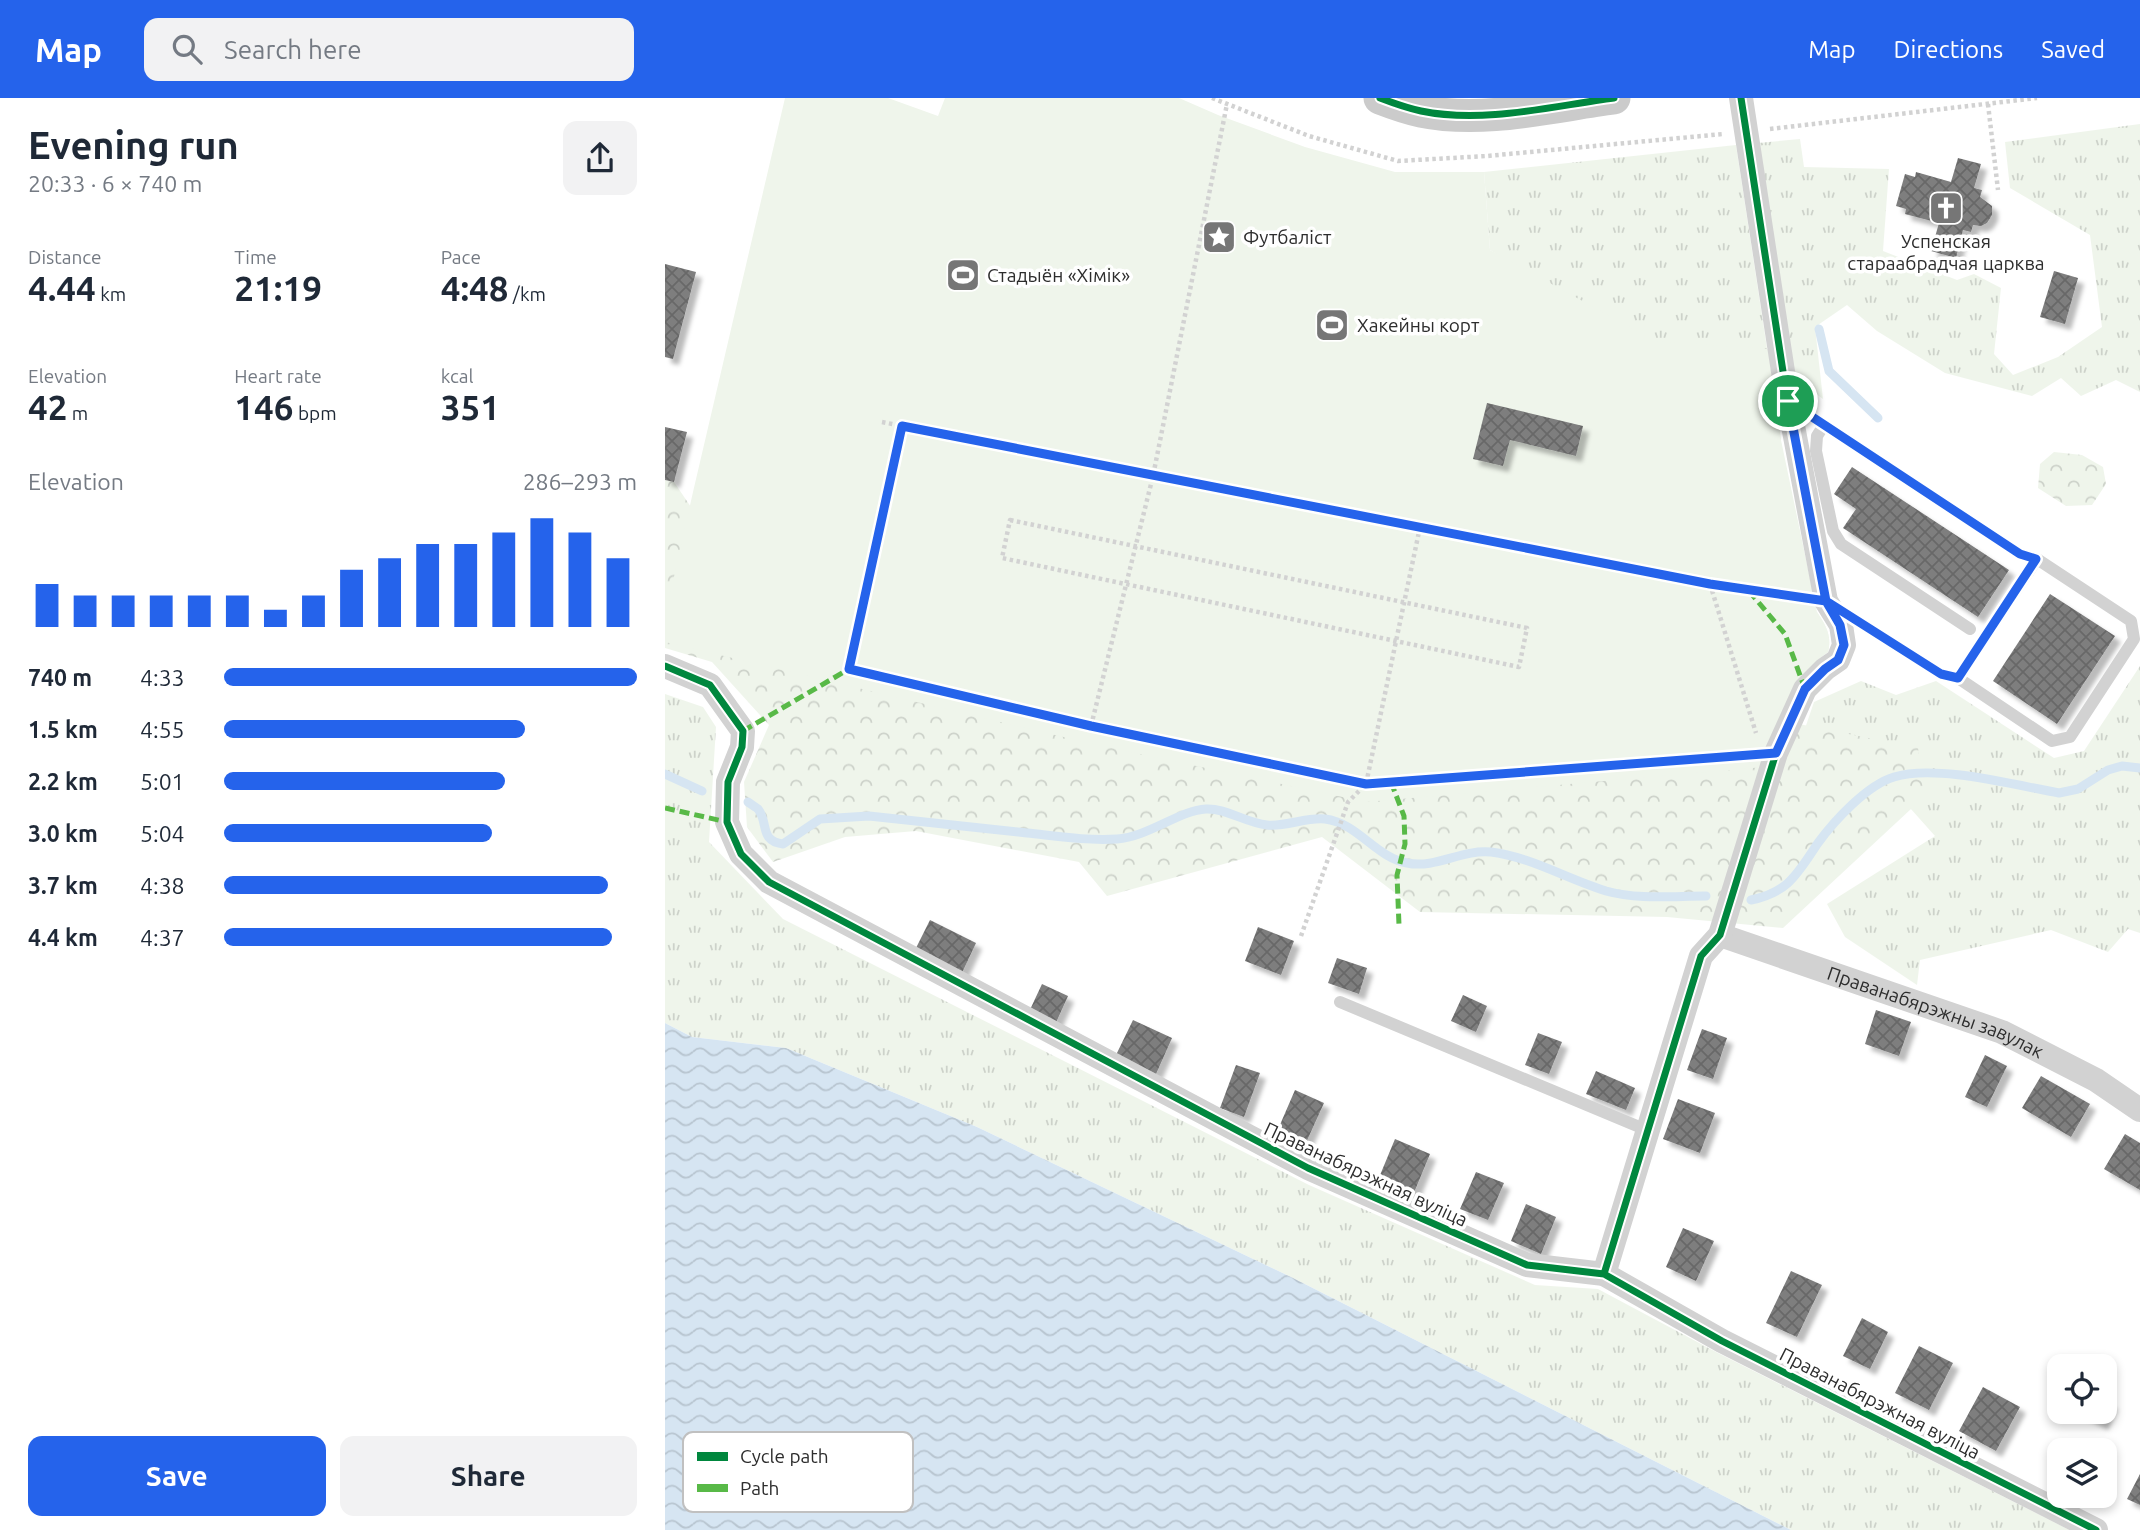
<!DOCTYPE html>
<meta charset="utf-8">
<style>
body{margin:0;font-family:Ubuntu,sans-serif;background:#f2f2f3;color:#1f2937;height:100vh;display:flex;flex-direction:column;font-size:26px;white-space:nowrap}
*{box-sizing:border-box;margin:0}
p{font-size:23px;color:#747a83}
.icon{flex:none;width:38px;height:38px;fill:none;stroke:currentColor;stroke-width:2;stroke-linecap:round;stroke-linejoin:round}
.map{position:relative;flex:1;overflow:hidden}
.sheet{display:flex;flex-direction:column;background:#fff;width:665px}
.sheet>*{flex:none}
.tools{position:absolute;left:1382px;top:1256px;display:grid;gap:14px}
.tools a{display:grid;place-items:center;width:70px;height:70px;border-radius:14px;background:#fff;box-shadow:0 4px 10px #0003;font-size:35px}
.pin{position:absolute;display:grid;place-items:center;width:60px;height:60px;color:#fff;margin:-30px;border:4px solid #fff;border-radius:50%;box-shadow:0 2px 7px #0007}
.round{display:grid;place-items:center;flex:none;width:74px;height:74px;border-radius:14px;background:#f2f2f3}
.headline{display:flex;align-items:center;justify-content:space-between;height:119px;padding:0 28px}
h1{font-size:38px;font-weight:600;line-height:52px}
.stats{display:grid;grid-template-columns:repeat(3,1fr);gap:10px;height:119px;padding:7px 28px}
.stats div{display:grid;align-content:center}
.stats b{font-size:35px;font-weight:600}
.stats small{font-size:19px;font-weight:400}
.stats p{font-size:19px}
.chart{height:196px;padding:14px 28px}
.chart p{display:flex;justify-content:space-between}
.chart svg{width:100%;height:126px;margin-top:7px;stroke:#2563eb;stroke-width:6}
.action{display:flex;gap:14px;margin-top:auto;padding:14px 28px}
.action a{flex:1;height:80px;border-radius:14px;background:#2563eb;color:#fff;font-size:28px;font-weight:600;line-height:80px;text-align:center}
.action a+a{background:#f2f2f3;color:#1f2937}
ul{padding:0 28px;list-style:none;font-size:23px}
li{display:grid;grid-template-columns:112px 84px 1fr;align-items:center;height:52px}
li i{height:18px;border-radius:9px;background:#2563eb}
header{display:flex;align-items:center;gap:42px;box-sizing:border-box;height:98px;padding:0 35px;background:#2563eb;color:#fff}
header strong{font-size:33px}
nav{display:flex;gap:38px;margin-inline-start:auto;font-size:24px}
.search{width:490px;height:63px;background:#f2f2f3;display:flex;align-items:center;gap:18px;box-sizing:border-box;padding:0 24px;border-radius:14px;color:#747a83;font-size:26px}
main{display:flex;flex:1;min-height:0}
.map>svg:first-child{display:block}
.grass{fill:url(#grass-tufts)}
.forest{fill:url(#forest-crowns)}
.park{fill:#eff5eb}
.water{fill:url(#water-waves)}
.lines{fill:none;stroke-linecap:round;stroke-linejoin:round}
.stream{stroke:#d6e5f2;stroke-width:9}
.building{fill:url(#building-cross-hatch);filter:url(#shadow)}
.path{stroke:#d2d2d2;stroke-width:4.5;stroke-dasharray:3.5 3.5;stroke-linecap:butt}
.service{stroke:#d2d2d2;stroke-width:12}
.minor{stroke:#d2d2d2;stroke-width:24}
.secondary{stroke:#cbcbcb;stroke-width:33}
.quiet{stroke:#58b947;stroke-width:5;stroke-dasharray:10 5;stroke-linecap:butt}
.cycleway-casing{stroke:#fff;stroke-width:11}
.cycleway{stroke:#00873e;stroke-width:7}
.route-casing{stroke:#fff;stroke-width:14}
.route{stroke:#2563eb;stroke-width:9}
.labels{text-anchor:middle;stroke-width:7;stroke-linejoin:round;paint-order:stroke}
.poi-label{font-size:19px;fill:#2d2d2d;stroke:#fff;text-anchor:start}
.street-label{font-size:19px;fill:#2d2d2d;stroke:#fff}
.key{fill:#fff;stroke:#c0c0c0;stroke-width:2}
.key-label{font-size:19px;fill:#2d2d2d}
</style>
<header>
<strong>Map</strong>
<div class="search"><svg class="icon" aria-label="search" viewBox="0 0 24 24"><circle cx="10" cy="10" r="6"/><path d="M15 15l6 6"/></svg>Search here</div>
<nav><a>Map</a><a>Directions</a><a>Saved</a></nav>
</header>
<main>
<section class="sheet">
<div class="headline"><div><h1>Evening run</h1><p>20:33 · 6 × 740 m</p></div><a class="round"><svg class="icon" aria-label="share" viewBox="0 0 24 24"><path d="M12 15V3M7 8l5-5 5 5M5 13v7h14v-7"/></svg></a></div>
<div class="stats">
<div><p>Distance</p><b>4.44<small> km</small></b></div>
<div><p>Time</p><b>21:19</b></div>
<div><p>Pace</p><b>4:48<small> /km</small></b></div>
</div>
<div class="stats">
<div><p>Elevation</p><b>42<small> m</small></b></div>
<div><p>Heart rate</p><b>146<small> bpm</small></b></div>
<div><p>kcal</p><b>351</b></div>
</div>
<div class="chart"><p><span>Elevation</span>286–293 m</p>
<svg viewBox="0 0 160 44" preserveAspectRatio="none"><path d="M5 44V29M15 44V33M25 44V33M35 44V33M45 44V33M55 44V33M65 44V38M75 44V33M85 44V24M95 44V20M105 44V15M115 44V15M125 44V11M135 44V6M145 44V11M155 44V20"/></svg>
</div>
<ul>
<li><b>740 m</b>4:33<i style="width:100%"></i></li>
<li><b>1.5 km</b>4:55<i style="width:73%"></i></li>
<li><b>2.2 km</b>5:01<i style="width:68%"></i></li>
<li><b>3.0 km</b>5:04<i style="width:65%"></i></li>
<li><b>3.7 km</b>4:38<i style="width:93%"></i></li>
<li><b>4.4 km</b>4:37<i style="width:94%"></i></li>
</ul>
<div class="action"><a>Save</a><a>Share</a></div>
</section>
<div class="map">
<svg width="1475" height="1432" viewBox="0 0 1475 1432">
<defs>
<pattern id="grass-tufts" width="24" height="20" patternUnits="userSpaceOnUse" patternTransform="scale(1.75)"><rect width="24" height="20" fill="#eff5eb"/><path d="M3 7l-1-3M5 7V3M7 7l1-3M15 17l-1-3M17 17v-4M19 17l1-3" fill="none" stroke="#cdd2ca"/></pattern>
<pattern id="forest-crowns" width="20" height="18" patternUnits="userSpaceOnUse" patternTransform="scale(1.75)"><rect width="20" height="18" fill="#eff5eb"/><path d="M2 6a3 3 0 1 1 6 0M12 15a3 3 0 1 1 6 0" fill="none" stroke="#cdd2ca"/></pattern>
<pattern id="water-waves" width="16" height="10" patternUnits="userSpaceOnUse" patternTransform="scale(1.75)"><rect width="16" height="10" fill="#d6e5f2"/><path d="M0 5q4-4 8 0t8 0" fill="none" stroke="#b8c5d0"/></pattern>
<pattern id="building-cross-hatch" width="8" height="8" patternUnits="userSpaceOnUse" patternTransform="scale(1.75)"><rect width="8" height="8" fill="#7e7e7e"/><path d="M0 0l8 8M0 8l8-8" fill="none" stroke="#686868"/></pattern>
<filter id="shadow"><feDropShadow dx="6" dy="6" stdDeviation="2" flood-color="#0004"/></filter>
</defs>
<rect width="100%" height="100%" fill="#fff"/>
<path class="grass" d="M1475,26V294L1451,282L1416,298L1396,280L1367,298L1280,275L1212,233L1182,207L1150,229L1158,301L1129,280L1093,45L1135,41L1139,69L1224,71L1218,153L1292,182L1309,176L1336,190L1329,256L1348,277L1393,259L1437,229L1425,137L1345,90L1340,44Z
M1071,47L1116,342L825,152L819,74Z
M1475,568V835L1463,831L1443,854L1386,832L1255,862L1252,887L1180,839L1162,806L1270,738L1237,701L1096,760L1149,604L1196,583L1231,597L1271,583L1389,660L1419,653Z
M0,596L38,609L51,629L44,744L118,821L644,1087L870,1187L933,1191L1053,1255L1405,1432H1126L626,1179L312,1029L121,950L27,939L0,925Z"/>
<path class="forest" d="M1389,354L1417,357L1438,369L1441,386L1427,407L1401,408L1373,390L1375,366Z
M0,382L9,384L28,412L1152,514C1161,528 1167,537 1163,554L1152,561L1100,619L1253,650L1260,698L1118,830L1002,819L755,814L657,739L442,798L414,764L251,733L180,739L108,764L82,729L79,684L104,627L47,564L0,550Z"/>
<path class="park" d="M120,0H223L273,18L280,0H514L553,17L640,49L730,74H819L825,152L990,243L1103,251L1116,342L1152,514C1161,528 1167,537 1163,554C1126,579 1115,630 1099,669L701,704L428,646L0,544V519L28,394Z"/>
<path class="water" d="M0,925L27,939L121,950L312,1029L626,1179L1126,1432H0Z"/>
<g class="lines">
<path class="stream" d="M1154,231L1164,273L1213,320
M0,676L37,693
M83,704C84,705 92,710 93,711C104,725 94,743 118,746L155,721L204,718C256,724 309,729 362,735C391,738 422,743 452,741C483,739 515,712 541,711C561,710 581,725 602,727C621,729 641,719 660,721C693,725 710,759 742,765C771,771 797,751 826,754C866,759 902,781 941,793C973,802 1008,798 1041,798
M1086,802C1124,794 1132,776 1153,745C1169,723 1202,687 1229,679C1271,666 1349,687 1394,695L1413,691L1443,672L1457,668L1475,670"/>
</g>
<path class="building" d="M1293,60L1316,66L1309,90L1317,92L1315,99L1327,108V117L1322,125L1316,128L1308,127L1306,134L1298,132L1291,160L1266,153L1274,125L1240,116L1241,111L1231,108L1240,76L1250,79L1251,74L1286,84Z
M0,166L31,174L8,261L0,259Z
M1389,173L1413,180L1400,226L1375,219Z
M822,305L918,328L911,358L845,342L838,368L808,361Z
M0,329L22,334L9,384L0,382Z
M1187,369L1344,472L1313,519L1178,430L1191,411L1169,396Z
M1385,496L1450,538L1392,626L1328,583Z
M265,822L311,845L295,879L248,856Z
M593,829L629,843L616,877L580,863Z
M672,860L702,870L694,896L663,885Z
M377,886L403,898L389,929L363,916Z
M798,897L822,908L811,934L786,923Z
M1211,912L1246,924L1234,958L1200,946Z
M468,922L507,940L491,976L451,957Z
M1037,931L1062,940L1048,981L1022,972Z
M873,935L897,944L884,976L860,967Z
M1320,957L1342,968L1322,1009L1300,999Z
M571,967L595,975L579,1019L555,1010Z
M931,973L970,990L961,1012L921,996Z
M1376,978L1425,1006L1406,1039L1357,1010Z
M630,992L659,1005L639,1049L611,1036Z
M1013,1001L1050,1015L1035,1055L998,1041Z
M1460,1036L1475,1045V1092L1439,1071Z
M730,1041L765,1056L748,1097L713,1082Z
M811,1074L839,1085L823,1122L795,1111Z
M861,1106L891,1119L876,1156L846,1143Z
M1018,1130L1049,1143L1031,1183L1001,1169Z
M1126,1173L1157,1187L1132,1239L1101,1225Z
M1197,1220L1223,1234L1205,1271L1178,1258Z
M1254,1248L1288,1265L1264,1312L1230,1295Z
M1318,1289L1355,1309L1331,1353L1294,1333Z
M1440,1303L1447,1306L1437,1326L1414,1314H1440Z
M1409,1341L1431,1353H1403Z
M1475,1376V1407L1462,1401Z"/>
<g class="lines">
<path class="path" d="M547,0L644,38L733,63L822,58L1058,36
M1323,6L1333,92
M1105,31L1372,0
M217,324L1045,486L1136,500
M237,328L184,571L426,628L701,686L1086,657
M345,422L862,530L854,569L337,460Z
M1045,486L1091,635
M426,628L488,378L562,6
M636,838L683,704L701,686L755,429"/>
<path class="service" d="M1125,304L1355,456L1372,461L1466,523L1469,541L1405,639L1387,643L1293,580L1276,576L1173,511
M1159,327L1152,338L1151,353L1168,433L1176,446L1305,531
M1293,580L1372,461
M675,904L984,1033"/>
<g class="minor">
<path d="M0,568L45,587L78,633L77,649L63,684L62,724L76,756L104,784L643,1070L862,1167L939,1176L1057,1243L1431,1432"/>
<path id="s1" d="M1055,837L1337,934L1431,982L1475,1012"/>
<path d="M939,1176L1036,858L1055,837L1111,655L1140,591L1160,571L1173,562L1179,547L1176,527L1161,503L1119,280L1076,0"/>
</g>
<path class="secondary" d="M715,0C728,5 742,10 756,13C819,26 887,8 949,0"/>
<path class="quiet" d="M1084,493L1120,536L1140,591
M78,633L184,571
M726,684L739,718L740,746L732,777L734,827
M0,710L62,724"/>
<g class="cycleway-casing">
<path id="cycleway" d="M715,0C728,5 742,10 756,13C819,26 887,8 949,0
M0,568L45,587L78,633L77,649L63,684L62,724L76,756L104,784L643,1070L862,1167L939,1176L1057,1243L1431,1432
M939,1176L1036,858L1055,837L1111,655L1140,591L1160,571L1173,562L1179,547L1176,527L1161,503L1119,280L1076,0"/>
</g>
<use href="#cycleway" class="cycleway"/>
</g>
<g class="lines">
<g class="route-casing">
<path id="route" d="M1123,303L1161,503L1045,486L237,328L184,571L426,628L701,686L1111,655L1140,591L1160,571L1173,562L1179,547L1175,527L1161,503L1276,576L1293,580L1371,461L1355,456L1123,303"/>
</g>
<use href="#route" class="route"/>
</g>
<defs>
<g id="church-square" transform="scale(1.75)"><rect x="-9" y="-9" width="18" height="18" rx="4" fill="#767676" stroke="#fff"/><path d="M-1.2-6h2.4v3.5h3.3v2.4h-3.3V6h-2.4V-.1h-3.3v-2.4h3.3Z" fill="#fff"/></g>
<g id="sight-square" transform="scale(1.75)"><rect x="-9" y="-9" width="18" height="18" rx="4" fill="#767676" stroke="#fff"/><path d="M0-6L1.8-2.2L6-1.7L2.9 1.2L3.7 5.4L0 3.3L-3.7 5.4L-2.9 1.2L-6-1.7L-1.8-2.2Z" fill="#fff"/></g>
<g id="stadium-square" transform="scale(1.75)"><rect x="-9" y="-9" width="18" height="18" rx="4" fill="#767676" stroke="#fff"/><path d="M0-5a6.5 5 0 1 0 0 10a6.5 5 0 1 0 0-10ZM-3.5-1.8h7v3.6h-7Z" fill="#fff"/></g>
</defs>
<g fill-rule="evenodd">
<use href="#church-square" x="1281" y="110"/>
<use href="#sight-square" x="554" y="139"/>
<use href="#stadium-square" x="298" y="177"/>
<use href="#stadium-square" x="667" y="227"/>
</g>
<g class="labels">
<g class="poi-label">
<text x="578" y="146">Футбаліст</text>
<text x="1281" y="150" text-anchor="middle">Успенская<tspan x="1281" dy="22">стараабрадчая царква</tspan></text>
<text x="322" y="184">Стадыён «Хімік»</text>
<text x="692" y="234">Хакейны корт</text>
</g>
<g class="street-label">
<text dy="7" stroke="none"><textPath href="#s1" startOffset="229">Праванабярэжны завулак</textPath></text>
<text transform="translate(701 1076) rotate(25)" y="7">Праванабярэжная вуліца</text>
<text transform="translate(1215 1305) rotate(27)" y="7">Праванабярэжная вуліца</text>
</g>
</g>
<rect x="18" y="1334" width="230" height="80" rx="10" class="key"/>
<rect x="32" y="1354" width="31" height="9" fill="#00873e"/>
<rect x="32" y="1386" width="31" height="8" fill="#58b947"/>
<g class="key-label">
<text x="75" y="1365">Cycle path</text>
<text x="75" y="1397">Path</text>
</g>
</svg>
<div class="tools">
<a><svg class="icon" aria-label="locate" viewBox="0 0 24 24"><circle cx="12" cy="12" r="6"/><path d="M12 2v4M12 18v4M2 12h4M18 12h4"/></svg></a>
<a><svg class="icon" aria-label="layers" viewBox="0 0 24 24"><path d="M12 4l9 5-9 5-9-5zM3 14l9 5 9-5"/></svg></a>
</div>
<div class="pin" style="left:1123px;top:303px;background:#1e9e55"><svg class="icon" aria-label="arrive" viewBox="0 0 24 24"><path d="M6 21V4h12l-3 4 3 4H6"/></svg></div>
</div>
</main>
